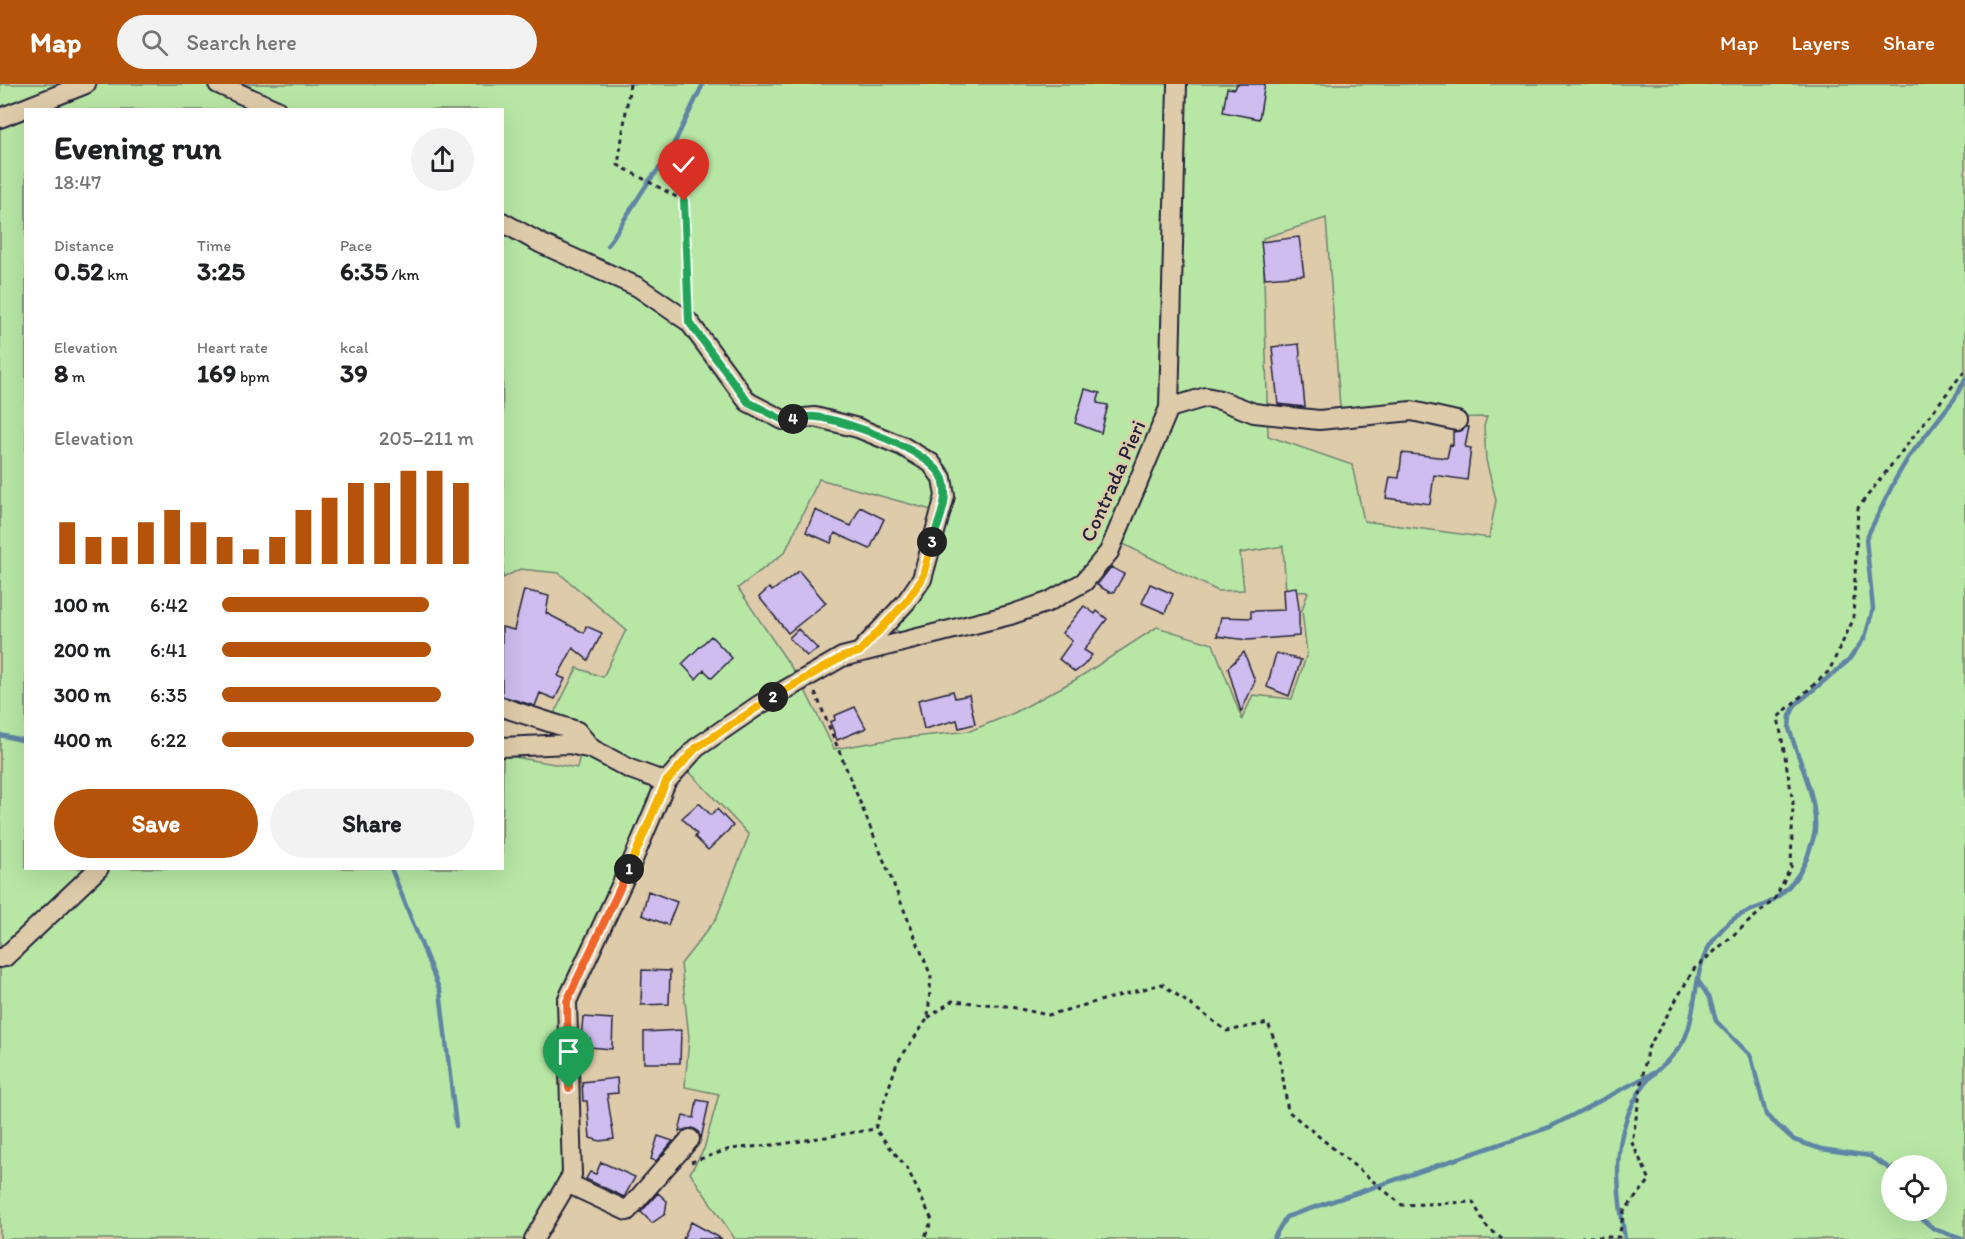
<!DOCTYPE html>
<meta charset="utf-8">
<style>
body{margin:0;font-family:Itim,sans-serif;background:#f2f2f2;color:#202124;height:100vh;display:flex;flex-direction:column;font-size:22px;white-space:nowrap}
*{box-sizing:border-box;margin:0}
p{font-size:20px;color:#757577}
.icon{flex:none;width:33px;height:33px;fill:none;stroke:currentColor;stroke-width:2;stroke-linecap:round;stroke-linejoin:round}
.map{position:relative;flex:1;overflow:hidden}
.drawer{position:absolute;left:24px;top:24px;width:480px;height:762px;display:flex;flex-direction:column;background:#fff;border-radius:0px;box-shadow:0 6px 24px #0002}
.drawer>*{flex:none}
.tools{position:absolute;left:1881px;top:1071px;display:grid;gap:12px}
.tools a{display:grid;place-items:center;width:66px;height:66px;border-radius:50%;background:#fff;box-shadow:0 6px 24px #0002;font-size:30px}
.pin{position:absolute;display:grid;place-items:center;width:51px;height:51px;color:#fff;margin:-62px -26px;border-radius:50% 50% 50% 0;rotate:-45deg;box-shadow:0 0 6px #0007}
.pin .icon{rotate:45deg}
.km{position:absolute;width:30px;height:30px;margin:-15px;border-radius:50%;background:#222;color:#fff;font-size:16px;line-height:30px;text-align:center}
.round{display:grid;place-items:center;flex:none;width:63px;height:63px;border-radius:32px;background:#f2f2f2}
.summary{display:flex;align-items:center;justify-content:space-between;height:102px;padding:0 30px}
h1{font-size:33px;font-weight:800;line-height:45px}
.figures{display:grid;grid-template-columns:repeat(3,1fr);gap:9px;height:102px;padding:6px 30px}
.figures div{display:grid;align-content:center}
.figures b{font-size:26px;font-weight:800}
.figures small{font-size:16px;font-weight:400}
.figures p{font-size:16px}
.chart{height:168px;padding:12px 30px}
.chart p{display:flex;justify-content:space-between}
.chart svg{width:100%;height:108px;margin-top:6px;stroke:#b45309;stroke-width:6}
.cta{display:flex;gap:12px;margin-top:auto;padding:12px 30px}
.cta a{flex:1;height:69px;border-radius:36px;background:#b45309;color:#fff;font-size:24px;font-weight:800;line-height:69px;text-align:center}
.cta a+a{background:#f2f2f2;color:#202124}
ul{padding:0 30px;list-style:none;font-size:20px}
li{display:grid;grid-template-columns:96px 72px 1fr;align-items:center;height:45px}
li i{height:15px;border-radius:8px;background:#b45309}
header{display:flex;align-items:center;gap:36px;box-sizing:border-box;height:84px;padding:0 30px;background:#b45309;color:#fff}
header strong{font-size:28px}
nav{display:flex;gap:33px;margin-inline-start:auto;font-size:21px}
.search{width:420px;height:54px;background:#f2f2f2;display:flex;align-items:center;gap:15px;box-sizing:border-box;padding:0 21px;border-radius:33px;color:#757577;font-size:22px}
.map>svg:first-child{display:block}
.green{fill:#b8e7a5;stroke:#6d8470;stroke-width:1.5;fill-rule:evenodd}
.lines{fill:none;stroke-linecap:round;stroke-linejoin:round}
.stream{stroke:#6085a4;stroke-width:4.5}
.building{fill:#cebdee;stroke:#22223b;stroke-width:1.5}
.minor-casing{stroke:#22223b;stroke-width:22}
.path{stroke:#22223b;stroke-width:3;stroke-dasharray:4.5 4.5;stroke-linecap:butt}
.minor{stroke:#decba9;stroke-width:18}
.split-1-casing{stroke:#fff;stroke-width:12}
.split-2-casing{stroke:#fff;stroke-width:12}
.split-3-casing{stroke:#fff;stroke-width:12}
.split-4-casing{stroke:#fff;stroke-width:12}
.split-5-casing{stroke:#fff;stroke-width:12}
.split-1{stroke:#f0652b;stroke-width:8}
.split-2{stroke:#f5b400;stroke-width:8}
.split-3{stroke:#f5b400;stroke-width:8}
.split-4{stroke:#22a559;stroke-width:8}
.split-5{stroke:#22a559;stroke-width:8}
.labels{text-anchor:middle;stroke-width:5;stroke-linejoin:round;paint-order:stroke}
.street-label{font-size:21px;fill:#22223b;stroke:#decba9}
</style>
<header>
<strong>Map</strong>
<div class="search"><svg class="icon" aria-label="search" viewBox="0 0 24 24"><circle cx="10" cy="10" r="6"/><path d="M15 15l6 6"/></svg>Search here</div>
<nav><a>Map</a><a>Layers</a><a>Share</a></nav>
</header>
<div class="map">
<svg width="1965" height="1155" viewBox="0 0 1965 1155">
<rect width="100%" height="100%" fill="#decba9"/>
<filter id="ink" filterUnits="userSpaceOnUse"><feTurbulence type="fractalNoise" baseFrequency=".0167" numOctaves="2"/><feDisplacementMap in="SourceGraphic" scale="12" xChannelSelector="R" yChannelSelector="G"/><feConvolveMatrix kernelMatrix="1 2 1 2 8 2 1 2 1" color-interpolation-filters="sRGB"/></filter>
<g filter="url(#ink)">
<path class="green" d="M0,0H1965V1155H735L690,1089L704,1065L719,1010L685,1003L689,953L681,880L716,835L749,751L680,678L565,909L570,1088L539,1155H0ZM26,26H502L503,494L520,485L559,489L626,546L603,593L577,584L553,632L584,654L577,684L503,671L502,784H26ZM1326,134L1341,336L1487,333L1484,342L1486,376L1496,416L1489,454L1364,437L1352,381L1268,352L1263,154ZM819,395L946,430L890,543L912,555L1060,513L1111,454L1218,507L1244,506L1240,469L1283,462L1286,507L1308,508L1302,526L1307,570L1292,615L1253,611L1242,635L1213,560L1157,543L1075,596L1014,629L970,647L894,655L834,665L801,598L738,504L785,468ZM1892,1082H1936V1126H1892Z"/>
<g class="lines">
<path class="stream" d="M608,161L649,97L666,76L703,0
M0,651L26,657
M391,784L440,907L456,1042
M1699,898L1710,915L1716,937L1751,972L1766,1031L1794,1056L1821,1065L1870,1072L1892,1086
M1911,1126L1934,1145L1962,1155
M1273,1155L1286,1133L1550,1043L1655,988
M1625,1155C1616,1101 1610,1049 1644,1001C1657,983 1679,972 1687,949C1697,922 1694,886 1710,861C1716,852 1725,840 1735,834C1746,827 1760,824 1772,817C1788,806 1802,789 1808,771C1810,763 1815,753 1815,745C1817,712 1798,675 1789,644L1790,632L1795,621L1848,577L1865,553L1873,525L1866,455L1895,396L1908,374L1955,314L1965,295"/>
</g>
<path class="building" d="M1237,0H1265L1259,35L1223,28L1227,4L1235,5Z
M1299,153L1304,191L1265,194L1261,158Z
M1299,260L1305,323L1278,320L1272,263Z
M1085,305L1100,309L1097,319L1108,321L1101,349L1075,339Z
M1466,343H1469L1465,363L1471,364L1467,396L1434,391L1430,420L1386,414L1390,393L1399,394L1402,369L1447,374L1450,360L1453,361V348L1461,347Z
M860,423L884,435L870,465L835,449L831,459L806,448L815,426L851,442Z
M1111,483L1124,490L1114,508H1109L1097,501Z
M799,487L826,519L788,549L759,513L769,504L772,507Z
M1150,500L1173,510L1165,529L1142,519Z
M1296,503L1299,524V552L1247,556L1217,552L1221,533L1251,534V527L1284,526L1283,505Z
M524,506L549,512L546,529L584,549L586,542L602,549L588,576L573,564L558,592L565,595L555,615L540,609L535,622L502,612V543L514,546Z
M1084,522L1095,530L1097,527L1107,535L1084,566L1092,571L1084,581L1075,588L1059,575L1072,557L1062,549Z
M798,545L818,565L807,572L789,554Z
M711,552L732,574L712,594L704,586L696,595L682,580Z
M1244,568L1255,597L1241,628L1228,584Z
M1276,569L1301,576L1289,612L1267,603Z
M953,607L955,614L969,611L975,640L959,644L957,636L924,645L918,616Z
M855,623L866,644L837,656L830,638L835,636L834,632Z
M699,719L711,731L717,725L733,742L708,766L695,753L697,750L682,734Z
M648,807L677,818L668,841L642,831Z
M642,886L670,887L669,920L641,921Z
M583,933L613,935L612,965L589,963L590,955H581Z
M681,946L680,979H644V948Z
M617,994L618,1009L607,1010L614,1055L600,1057L590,1054L587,1017H583L582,998Z
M697,1016L709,1018L701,1055L698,1047L693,1044L679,1047L683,1032L694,1034Z
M658,1052L673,1057L656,1077L651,1075Z
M601,1078L635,1093L624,1113L586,1095L590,1088L596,1090Z
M658,1109L667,1117L665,1130L652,1139L641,1128Z
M691,1138L722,1155H683Z"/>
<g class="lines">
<g class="minor-casing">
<path id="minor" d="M218,0L277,26
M0,34L86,0
M502,138L542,160L638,203L689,238L748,318L783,336L815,333L858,344L902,362L931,379L942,394L945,412L922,495L906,518L859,569
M1169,324L1206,313L1220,316L1254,329L1319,336L1412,327L1457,337
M502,623L577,647L592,665L630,685L666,698
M502,663L569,660L592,665
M0,874L5,873L99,784
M567,1099L627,1127L690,1055
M534,1155L572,1091L567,917L632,778L666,698L696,664L759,621L842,573L1010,531L1048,518L1084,498L1109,468L1169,324L1177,0"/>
</g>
<path class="path" d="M630,0L618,81L684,117L688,219
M815,608L931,892L928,934L897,979L875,1045L907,1084L932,1136L924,1155
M928,934L952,917L1006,922L1048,931L1162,900L1227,947L1268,939L1279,969L1288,1027L1402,1121L1473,1118L1486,1142L1502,1155
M691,1078L730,1065L782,1060L875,1045
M1581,1155L1582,1153H1619L1624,1127L1650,1096L1632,1059L1647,966L1694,885L1774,816L1791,783L1793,718L1778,633L1829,587L1853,536L1858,424L1965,286"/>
<use href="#minor" class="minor"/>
</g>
</g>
<g class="lines" filter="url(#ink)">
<g class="split-1-casing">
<path id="split-1" d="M569,1004L567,917L629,785"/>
</g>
<g class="split-2-casing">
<path id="split-2" d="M629,785L666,698L696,664L773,613"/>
</g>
<g class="split-3-casing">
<path id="split-3" d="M773,613L842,573L859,568L906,518L922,495L932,458"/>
</g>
<g class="split-4-casing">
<path id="split-4" d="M793,335C801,334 809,332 816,333C845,336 932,367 943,395C950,415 938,439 932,458"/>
</g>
<g class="split-5-casing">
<path id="split-5" d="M684,117L689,238L748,318L783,336L793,335"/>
</g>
<use href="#split-1" class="split-1"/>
<use href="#split-2" class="split-2"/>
<use href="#split-3" class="split-3"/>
<use href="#split-4" class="split-4"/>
<use href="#split-5" class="split-5"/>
</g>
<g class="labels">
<g class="street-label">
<text transform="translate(1113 397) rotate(-66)" y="7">Contrada Pieri</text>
</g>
</g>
</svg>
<div class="tools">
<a><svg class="icon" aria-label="locate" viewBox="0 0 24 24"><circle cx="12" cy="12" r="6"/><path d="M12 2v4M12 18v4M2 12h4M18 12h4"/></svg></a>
</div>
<div class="pin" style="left:569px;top:1004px;background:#1e9e55"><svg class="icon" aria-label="arrive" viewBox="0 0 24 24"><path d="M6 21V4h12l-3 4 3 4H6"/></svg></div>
<div class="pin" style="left:684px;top:117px;background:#d93025"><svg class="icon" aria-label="check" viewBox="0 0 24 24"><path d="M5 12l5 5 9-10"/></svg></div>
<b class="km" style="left:629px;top:785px">1</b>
<b class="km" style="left:773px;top:613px">2</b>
<b class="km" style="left:932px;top:458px">3</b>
<b class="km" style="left:793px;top:335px">4</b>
<section class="drawer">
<div class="summary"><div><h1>Evening run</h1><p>18:47</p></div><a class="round"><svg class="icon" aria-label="share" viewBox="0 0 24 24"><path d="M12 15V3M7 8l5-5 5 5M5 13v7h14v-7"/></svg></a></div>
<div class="figures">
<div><p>Distance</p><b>0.52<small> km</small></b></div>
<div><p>Time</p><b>3:25</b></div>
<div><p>Pace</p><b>6:35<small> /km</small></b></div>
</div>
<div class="figures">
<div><p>Elevation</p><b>8<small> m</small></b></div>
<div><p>Heart rate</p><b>169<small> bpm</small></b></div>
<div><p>kcal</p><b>39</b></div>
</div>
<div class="chart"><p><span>Elevation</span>205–211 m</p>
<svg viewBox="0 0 160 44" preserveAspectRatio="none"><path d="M5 44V27M15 44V33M25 44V33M35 44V27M45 44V22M55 44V27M65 44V33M75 44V38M85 44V33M95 44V22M105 44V17M115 44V11M125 44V11M135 44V6M145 44V6M155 44V11"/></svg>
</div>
<ul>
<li><b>100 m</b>6:42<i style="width:82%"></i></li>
<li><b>200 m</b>6:41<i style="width:83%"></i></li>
<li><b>300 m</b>6:35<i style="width:87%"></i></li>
<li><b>400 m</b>6:22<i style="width:100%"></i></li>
</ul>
<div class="cta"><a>Save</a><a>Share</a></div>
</section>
</div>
